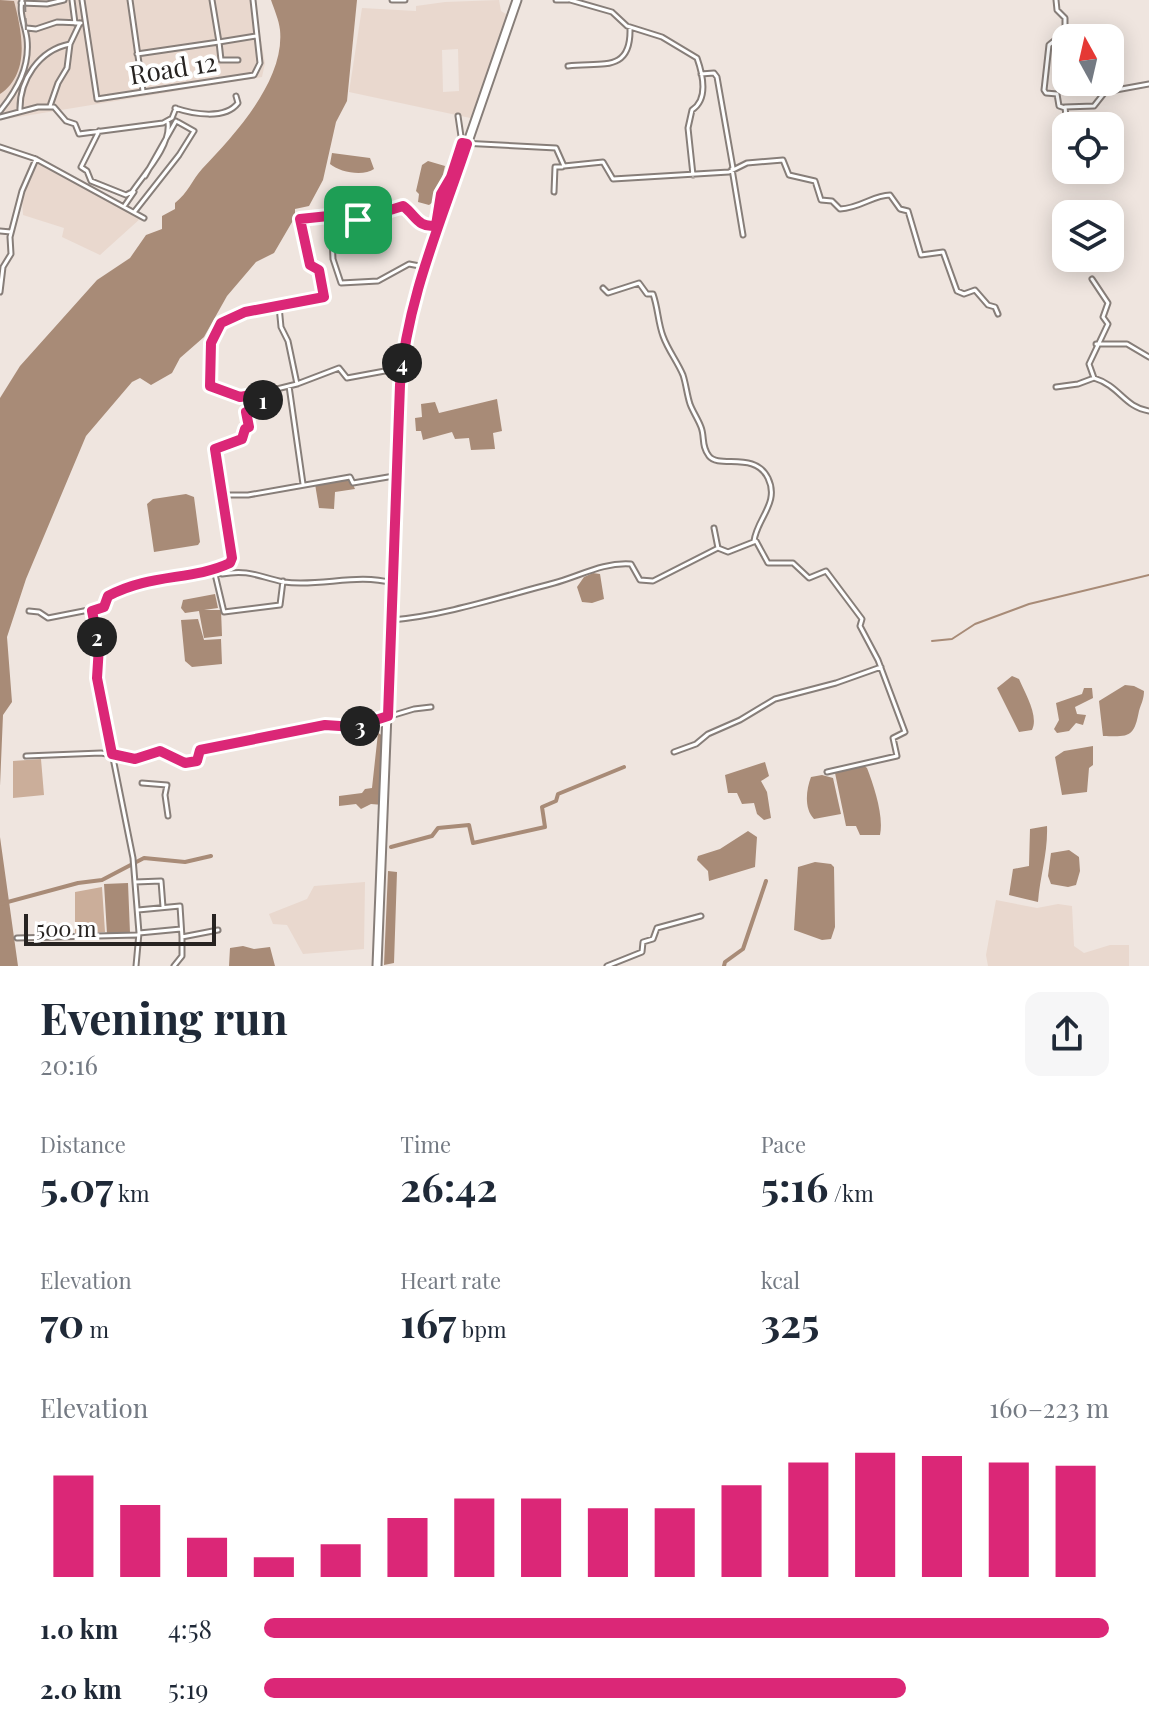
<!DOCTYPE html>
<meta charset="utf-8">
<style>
body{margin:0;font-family:"Playfair Display",serif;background:#f6f6f7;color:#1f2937;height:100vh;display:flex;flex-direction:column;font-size:30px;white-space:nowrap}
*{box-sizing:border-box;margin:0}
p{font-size:26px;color:#747a83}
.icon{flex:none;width:44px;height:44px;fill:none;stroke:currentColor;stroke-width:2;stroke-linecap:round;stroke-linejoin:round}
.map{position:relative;height:966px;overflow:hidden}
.side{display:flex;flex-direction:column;background:#fff;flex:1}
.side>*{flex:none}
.needle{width:52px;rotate:352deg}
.buttons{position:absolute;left:1052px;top:24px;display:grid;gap:16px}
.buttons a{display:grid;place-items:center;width:72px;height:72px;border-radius:16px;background:#fff;box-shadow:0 4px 20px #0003;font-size:40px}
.scale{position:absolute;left:24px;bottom:20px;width:192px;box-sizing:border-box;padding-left:8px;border:4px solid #272321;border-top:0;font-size:22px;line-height:28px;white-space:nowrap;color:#272321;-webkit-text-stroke:6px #fff;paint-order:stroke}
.pin{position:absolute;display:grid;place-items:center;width:68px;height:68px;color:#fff;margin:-34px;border-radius:16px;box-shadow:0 4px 12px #0006}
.km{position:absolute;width:40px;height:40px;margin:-20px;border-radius:50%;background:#222;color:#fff;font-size:22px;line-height:40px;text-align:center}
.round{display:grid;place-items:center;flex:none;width:84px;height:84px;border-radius:16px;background:#f6f6f7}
.summary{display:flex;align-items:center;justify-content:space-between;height:136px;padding:0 40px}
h1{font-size:44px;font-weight:700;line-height:60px}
.stats{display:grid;grid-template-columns:repeat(3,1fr);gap:12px;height:136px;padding:8px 40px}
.stats div{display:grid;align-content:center}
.stats b{font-size:40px;font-weight:700}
.stats small{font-size:22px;font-weight:400}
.stats p{font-size:22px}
.chart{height:224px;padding:16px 40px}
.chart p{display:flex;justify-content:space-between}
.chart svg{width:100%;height:144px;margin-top:8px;stroke:#db2777;stroke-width:6}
ul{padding:0 40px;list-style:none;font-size:26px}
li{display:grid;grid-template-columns:128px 96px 1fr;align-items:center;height:60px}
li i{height:20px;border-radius:10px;background:#db2777}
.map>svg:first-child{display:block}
.built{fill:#e9d8ce;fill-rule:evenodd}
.green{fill:#cbae9a}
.water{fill:#a88b77}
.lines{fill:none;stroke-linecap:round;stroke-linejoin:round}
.stream{stroke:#a88b77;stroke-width:2}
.canal{stroke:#a88b77;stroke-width:4}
.minor-casing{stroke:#877e79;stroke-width:7}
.primary-casing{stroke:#877e79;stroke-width:11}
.minor{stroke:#fff;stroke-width:3}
.primary{stroke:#fff;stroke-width:7}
.rail{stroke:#8d8581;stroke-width:2;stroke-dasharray:12 6;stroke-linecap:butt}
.route-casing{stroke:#fff;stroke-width:16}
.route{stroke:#db2777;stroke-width:10}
.labels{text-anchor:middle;stroke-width:8;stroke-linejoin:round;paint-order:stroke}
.street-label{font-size:26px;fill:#272321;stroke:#fff}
</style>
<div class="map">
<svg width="1149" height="966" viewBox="0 0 1149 966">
<rect width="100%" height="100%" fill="#efe5df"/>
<path class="built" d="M0,0H254L265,63L262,77L0,120Z
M499,0L501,11L511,17L475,119L349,92L362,8L416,11V6L445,2ZM458,49L459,91L443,92L442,50Z
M38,162L111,199L141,218L100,255L62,237L64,228L23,215L22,199Z
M365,882L364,949L303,954L287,925L273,924L269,914L307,899L314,886Z
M996,900L1037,908L1058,904L1072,906L1074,946L1084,953L1110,945H1129V966H988L986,955Z"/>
<path class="green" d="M41,759L44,795L13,798V761Z
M102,887L105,932L75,934V892Z"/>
<path class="water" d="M0,0L14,1C22,32 31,73 0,94Z
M271,0H357L347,101L336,122L323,180L309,206L295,209V217L274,253L256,262L227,296L204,337L180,358L172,373L151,385L140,378L132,382L86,436L26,579L7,637L12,702L3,715L0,786V398L20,366L97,280L130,258L146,235L162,229V216L175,209V203C188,193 192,180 202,169C234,135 285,81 280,30C279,20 274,9 271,0Z
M332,153L370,158L374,169C363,177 339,172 330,164Z
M428,161L445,166L437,199L429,205L418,202L419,194L416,191L422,165Z
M497,399L502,431L493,433L495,449L471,450L469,438L455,439L452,432L423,440L421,431H416L415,418L422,417L421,404L435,402L439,413Z
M350,478L355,489L335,492L334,509L319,508L315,484Z
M186,494L194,497L200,542L198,545L154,552L147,504L153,499Z
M593,573L600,574L604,599L592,603L582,602L577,587L584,577Z
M215,594L218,608L204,610H221L222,636L204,638L199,611L185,613L181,608L183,600Z
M198,619L204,640L221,639L222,664L192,667L185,661L181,620Z
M1012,676L1019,679C1025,693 1039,716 1032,730L1019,732L997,688Z
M1125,685L1134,686L1144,691C1144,699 1141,704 1139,711C1134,737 1130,737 1103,736L1099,701Z
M1084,688H1092L1093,698L1075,707L1077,714L1086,715L1083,725L1076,723L1069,731L1057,733L1054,729L1059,720L1056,703L1082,694Z
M378,733L385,737L383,805L371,804L361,809L356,804L339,806V796L362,793L365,789L372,788Z
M1093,746V765L1089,768L1087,792L1062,795L1055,757L1064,751Z
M765,762L769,776L761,781L767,792L771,818L764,820L757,814L754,803L742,804L737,793H728L725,775Z
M863,765L867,768C874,786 884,816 880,835H860L856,826H846L835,773Z
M822,775L833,778L841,814L814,819C804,809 806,790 811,777Z
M1047,826C1048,853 1040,876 1038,902L1009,895L1013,869L1029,866L1030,829Z
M748,831L757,837L755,867L709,881L708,871L697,860L698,856L720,849Z
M0,837L18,966H0Z
M1069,850L1079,857L1080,871L1076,885L1068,887L1051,884L1048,876L1051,853Z
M815,862L831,864L834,867L835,927L831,939L822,940L794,930L798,867Z
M388,871L397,872L394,963L384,965Z
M128,883L130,933L107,934L104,884Z
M243,946L254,949L270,947L275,966H229L230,948Z"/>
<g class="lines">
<path class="stream" d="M932,641L952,639L975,624L1029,604L1149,575"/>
<path class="canal" d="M391,847L432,836L438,828L469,825L473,843L545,827L542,807L556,801L558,794L624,767
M0,904L78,883L102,880L144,858L185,862L211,856
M724,966L725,962L743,949L766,881"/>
<g class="minor-casing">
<path id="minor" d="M72,0L75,23
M82,0L97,99L254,75L260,63L253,0
M130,0L143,91
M392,0H405
M556,0H568
M570,0L612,12L627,26L662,37L697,58C703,75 709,99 692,110L688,128L693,175
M1056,0L1057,10L1065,18V32L1049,45L1044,90L1046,93L1057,94L1059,106L1065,108
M21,3L47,4L64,0
M27,28L36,29L57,22L81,23
M137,54L219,42L212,0
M238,60H221L219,42L256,36
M568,66C601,62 631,73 630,29
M701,74L714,73L717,77L733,168
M50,106L58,83L67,68L70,44
M175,108C193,114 225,120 238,103L236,96
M0,111C17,90 30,67 27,39C25,25 19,14 22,0
M20,111C19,80 39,50 70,44L80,23
M458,116L462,143L556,148L564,166L603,162L613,179L729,172L747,163L783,160L789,175L815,181L821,200L832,201L840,209C861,208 873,195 890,195L900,209L908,211L921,255L943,252L957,291L964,294L975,290L988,305L995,307L998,314
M0,117L38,107H54L66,121L75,124L79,134L163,123L172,118L176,108
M1067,126L1065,107L1094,106L1105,92L1149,84
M99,131L81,167L87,171L91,181L126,195L132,192C144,174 171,146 168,123
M0,147L36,159L144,218
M732,169L743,235
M1077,170V173
M145,176L176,121
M554,192L555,167H562
M125,205L134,192
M135,211L179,155L194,131L178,122
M439,216L440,198L462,145
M0,231L11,232
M425,267L409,264L378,281L341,283L333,259L331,216L358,220L403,206L414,220L432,226L437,223
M1092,279L1108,303L1103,317L1108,324L1089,364L1094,378C1120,386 1124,407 1149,411
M603,288L608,293L639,283L647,294H653C658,308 658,323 663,336C668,350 677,361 683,375C686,384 687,395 690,404C693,412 698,419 701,427C705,437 701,446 709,456C719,469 755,451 768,478C780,503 757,518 754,541
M0,292L3,267L11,254L10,237L22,191L36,159
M279,306L236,314L217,327L209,355L210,386L244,397L297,384L339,368L347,378L401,368
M1096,344H1127L1149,357
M297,384L288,341L281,327L279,306L324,297L319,270L310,265L300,219L331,216
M289,386L303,484
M1056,387L1078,384L1094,378
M221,495H248L350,477L353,483L394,476
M718,548L728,552L756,541L768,563H793L809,578L826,571L862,619L860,626L878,660L905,732L893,738L897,756L827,772
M214,570L230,563L232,558L215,449L242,439L245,429L249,427L246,412L264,408L262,393
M216,571L222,574C250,569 259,577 284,582C320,587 358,573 392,583
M29,611L39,612L48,618L104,607L108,596L146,579L214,570L224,612L280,605L283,581
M92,611L99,646L97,678L133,858L139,933L136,966
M392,620C447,615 500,597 554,583C580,576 603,562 631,564L640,580L653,581L718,548L714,528
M674,752L696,744L708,734L740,720L775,699L836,683L881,667
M26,756L101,753L135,759L160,751L185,763L197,761L200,750L325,725L354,727L414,709L431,707
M142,783L167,785L165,795L168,816
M135,882L161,881L163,907
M138,910L180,906L182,937L218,930
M139,933L181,929
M17,938L137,935
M174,966L182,956V937
M607,966L642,952L643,942L653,939L657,928L701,916"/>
</g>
<g class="primary-casing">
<path id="primary" d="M377,966L400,385L405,336L416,292L517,0"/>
</g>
<use href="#minor" class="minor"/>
<use href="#primary" class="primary"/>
<path class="rail" d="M25,0L26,33"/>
</g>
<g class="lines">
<g class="route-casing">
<path id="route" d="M462,143L467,144C440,225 407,299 400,385L388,716L354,727L325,725L200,750L197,761L185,763L160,751L135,759L112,754L97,678L99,646L92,611L104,607L108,596C151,573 191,581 230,563L232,558L215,449L242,439L245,429L249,427L246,412L264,407L262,393L240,397L210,386L211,343L221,323L245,312L324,297L319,270L310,265L300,219L338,215L358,220L403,206C415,214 418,229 436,225L441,194L451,177Z"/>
</g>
<use href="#route" class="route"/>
</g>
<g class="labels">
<g class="street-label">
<text transform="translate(173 69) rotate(-9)" y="9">Road 12</text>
</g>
</g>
</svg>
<div class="buttons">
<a><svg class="needle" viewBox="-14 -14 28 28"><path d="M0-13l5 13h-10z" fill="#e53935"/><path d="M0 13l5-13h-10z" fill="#747a83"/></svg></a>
<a><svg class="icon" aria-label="locate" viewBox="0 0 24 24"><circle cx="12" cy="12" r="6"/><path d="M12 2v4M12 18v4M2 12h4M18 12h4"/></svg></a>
<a><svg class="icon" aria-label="layers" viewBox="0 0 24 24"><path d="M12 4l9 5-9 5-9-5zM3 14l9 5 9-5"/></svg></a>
</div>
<div class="scale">500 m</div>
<div class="pin" style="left:358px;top:220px;background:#1e9e55"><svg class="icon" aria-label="arrive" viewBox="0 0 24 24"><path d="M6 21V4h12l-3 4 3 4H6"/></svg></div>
<b class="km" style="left:263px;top:400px">1</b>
<b class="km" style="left:97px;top:637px">2</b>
<b class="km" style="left:360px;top:726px">3</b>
<b class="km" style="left:402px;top:363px">4</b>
</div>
<section class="side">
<div class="summary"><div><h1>Evening run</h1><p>20:16</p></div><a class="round"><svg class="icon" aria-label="share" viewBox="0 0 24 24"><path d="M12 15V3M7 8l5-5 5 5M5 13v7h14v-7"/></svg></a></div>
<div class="stats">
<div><p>Distance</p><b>5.07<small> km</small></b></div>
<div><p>Time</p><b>26:42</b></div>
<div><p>Pace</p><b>5:16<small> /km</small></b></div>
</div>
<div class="stats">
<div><p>Elevation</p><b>70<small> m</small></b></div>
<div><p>Heart rate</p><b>167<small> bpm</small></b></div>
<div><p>kcal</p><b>325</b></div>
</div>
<div class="chart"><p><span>Elevation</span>160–223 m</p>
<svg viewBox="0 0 160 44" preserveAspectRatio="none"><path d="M5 44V13M15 44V22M25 44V32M35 44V38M45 44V34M55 44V26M65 44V20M75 44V20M85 44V23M95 44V23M105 44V16M115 44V9M125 44V6M135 44V7M145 44V9M155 44V10"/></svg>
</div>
<ul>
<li><b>1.0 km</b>4:58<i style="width:100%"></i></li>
<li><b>2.0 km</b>5:19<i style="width:76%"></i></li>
</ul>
</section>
